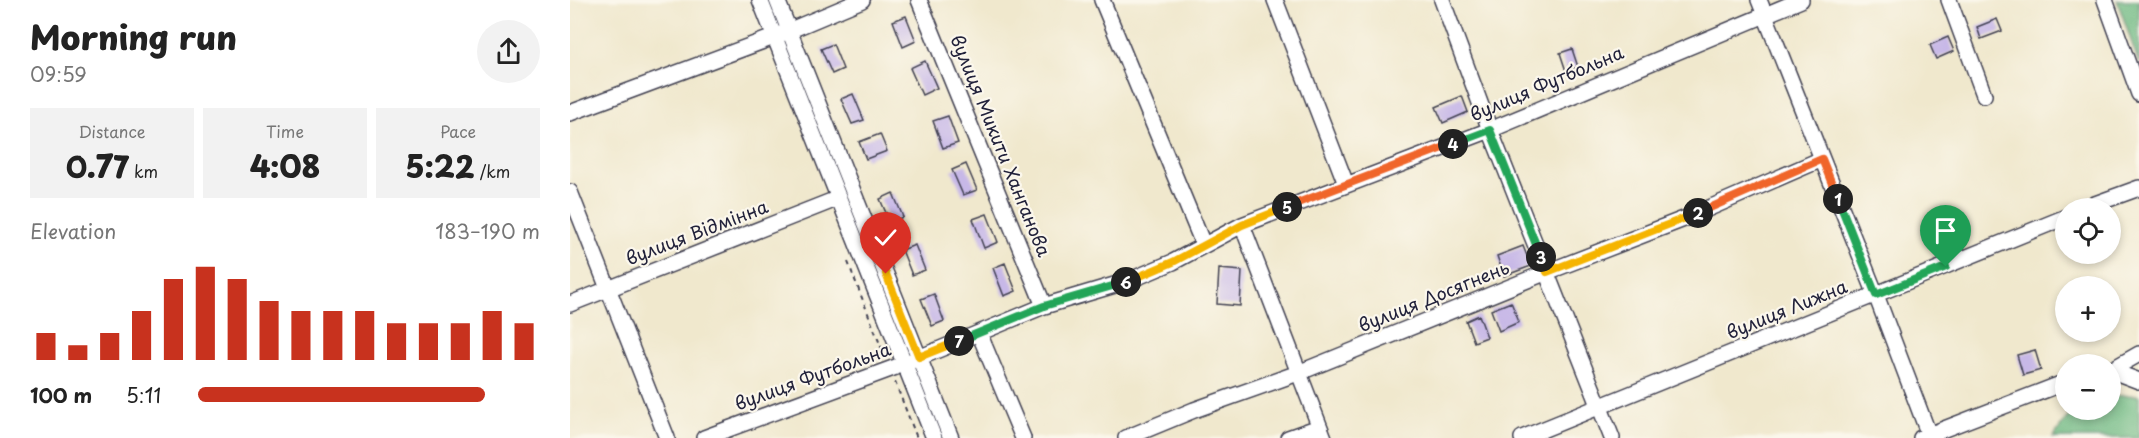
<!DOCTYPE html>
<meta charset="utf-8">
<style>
body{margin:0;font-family:"Playpen Sans",sans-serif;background:#f2f2f2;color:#222;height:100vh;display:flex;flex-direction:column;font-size:22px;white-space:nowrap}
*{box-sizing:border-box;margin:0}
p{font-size:20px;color:#767676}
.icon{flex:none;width:33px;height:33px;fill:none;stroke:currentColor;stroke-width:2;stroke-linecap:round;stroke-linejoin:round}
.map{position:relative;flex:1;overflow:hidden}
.panel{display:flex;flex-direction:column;background:#fff;width:570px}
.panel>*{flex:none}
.tools{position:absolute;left:1485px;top:198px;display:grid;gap:12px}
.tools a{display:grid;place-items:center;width:66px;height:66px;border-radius:50%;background:#fff;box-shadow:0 3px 9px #0003;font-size:30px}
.pin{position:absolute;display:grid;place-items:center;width:51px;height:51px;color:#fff;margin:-62px -26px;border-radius:50% 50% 50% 0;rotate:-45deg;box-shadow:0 0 6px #0007}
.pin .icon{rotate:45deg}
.km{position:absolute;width:30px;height:30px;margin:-15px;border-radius:50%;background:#222;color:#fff;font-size:16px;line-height:30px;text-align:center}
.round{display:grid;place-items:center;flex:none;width:63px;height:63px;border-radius:32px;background:#f2f2f2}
.headline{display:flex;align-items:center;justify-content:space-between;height:102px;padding:0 30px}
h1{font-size:33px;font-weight:800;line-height:45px}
.figures{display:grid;grid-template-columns:repeat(3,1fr);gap:9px;height:102px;padding:6px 30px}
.figures div{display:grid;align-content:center;border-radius:0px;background:#f2f2f2;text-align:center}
.figures b{font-size:30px;font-weight:800}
.figures small{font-size:16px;font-weight:400}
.figures p{font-size:16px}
.chart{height:168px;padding:12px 30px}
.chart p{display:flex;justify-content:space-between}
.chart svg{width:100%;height:108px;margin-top:6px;stroke:#c8321e;stroke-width:6}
ul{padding:0 30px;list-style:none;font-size:20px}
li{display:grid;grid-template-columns:96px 72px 1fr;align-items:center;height:45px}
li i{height:15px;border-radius:8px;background:#c8321e}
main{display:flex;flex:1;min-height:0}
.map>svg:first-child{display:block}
.forest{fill:#6cb880;stroke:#476d5e;stroke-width:1.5}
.building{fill:#c7b8e7}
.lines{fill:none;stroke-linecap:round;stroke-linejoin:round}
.minor-casing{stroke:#414051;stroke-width:18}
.path{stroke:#414051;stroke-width:2;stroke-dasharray:4.5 4.5;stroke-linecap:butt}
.minor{stroke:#fff;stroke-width:15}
.split-1-casing{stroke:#fff;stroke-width:12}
.split-2-casing{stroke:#fff;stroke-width:12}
.split-3-casing{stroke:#fff;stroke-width:12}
.split-4-casing{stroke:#fff;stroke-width:12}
.split-5-casing{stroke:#fff;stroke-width:12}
.split-6-casing{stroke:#fff;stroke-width:12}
.split-7-casing{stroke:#fff;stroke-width:12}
.split-8-casing{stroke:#fff;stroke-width:12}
.split-1{stroke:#22a559;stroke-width:8}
.split-2{stroke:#f0652b;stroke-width:8}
.split-3{stroke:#f5b400;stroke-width:8}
.split-4{stroke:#22a559;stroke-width:8}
.split-5{stroke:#f0652b;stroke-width:8}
.split-6{stroke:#f5b400;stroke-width:8}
.split-7{stroke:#22a559;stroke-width:8}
.split-8{stroke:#f5b400;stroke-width:8}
.labels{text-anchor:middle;stroke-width:4.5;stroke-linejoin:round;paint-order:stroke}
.street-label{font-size:18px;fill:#22223b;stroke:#fbf7ec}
</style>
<main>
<section class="panel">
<div class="headline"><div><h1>Morning run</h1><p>09:59</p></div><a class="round"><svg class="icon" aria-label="share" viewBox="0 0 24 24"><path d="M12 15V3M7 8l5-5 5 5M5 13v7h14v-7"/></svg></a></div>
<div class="figures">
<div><p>Distance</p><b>0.77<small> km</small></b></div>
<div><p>Time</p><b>4:08</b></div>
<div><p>Pace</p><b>5:22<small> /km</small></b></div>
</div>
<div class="chart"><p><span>Elevation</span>183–190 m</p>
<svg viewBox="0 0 160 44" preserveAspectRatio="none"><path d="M5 44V33M15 44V38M25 44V33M35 44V24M45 44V11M55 44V6M65 44V11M75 44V20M85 44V24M95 44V24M105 44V24M115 44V29M125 44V29M135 44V29M145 44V24M155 44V29"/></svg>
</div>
<ul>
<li><b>100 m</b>5:11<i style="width:84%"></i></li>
</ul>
</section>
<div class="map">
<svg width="1569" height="438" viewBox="0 0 1569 438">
<rect width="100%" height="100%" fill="#fbf7ec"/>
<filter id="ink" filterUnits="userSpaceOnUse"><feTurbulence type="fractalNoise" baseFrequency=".0167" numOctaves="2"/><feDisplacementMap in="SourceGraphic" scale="12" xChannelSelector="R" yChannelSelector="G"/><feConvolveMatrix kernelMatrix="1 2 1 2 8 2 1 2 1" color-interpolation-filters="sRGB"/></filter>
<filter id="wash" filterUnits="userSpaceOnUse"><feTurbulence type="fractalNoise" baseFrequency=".008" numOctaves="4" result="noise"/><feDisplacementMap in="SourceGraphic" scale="24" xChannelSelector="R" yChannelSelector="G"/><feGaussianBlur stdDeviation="1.35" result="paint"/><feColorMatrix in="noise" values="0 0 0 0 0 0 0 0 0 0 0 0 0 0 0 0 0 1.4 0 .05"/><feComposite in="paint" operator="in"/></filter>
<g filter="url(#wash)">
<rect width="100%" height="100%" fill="#f0e8cd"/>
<path class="forest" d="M1547,0H1569V64Z
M1567,395L1569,397V438H1483C1505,405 1501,410 1540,410L1541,396Z"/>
<g id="blocks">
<path class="building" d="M336,16L346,41L333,47L323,21Z
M1427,19L1432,31L1411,39L1407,27Z
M1378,37L1384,51L1366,59L1360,45Z
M263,44L273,69L262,74L251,49Z
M1002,49L1008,67L996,71L990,53Z
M355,61L367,88L352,95L340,68Z
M283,94L294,120L282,124L271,99Z
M892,96L898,112L873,123L866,107Z
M378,116L388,143L373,148L363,121Z
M310,134L317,151L296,159L289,142Z
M396,164L407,190L393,195L382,170Z
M323,193L333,217L320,222L310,199Z
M417,214L428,242L414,248L403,219Z
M345,245L355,270L342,275L332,250Z
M953,246L961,266L934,276L927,256Z
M435,263L446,291L434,296L423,268Z
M649,269L672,271L670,306L647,304Z
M364,294L374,321L362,326L351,299Z
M941,302L949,322L929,331L921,310Z
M909,315L917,337L904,342L896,321Z
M1465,350L1471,370L1453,375L1447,355Z"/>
</g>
</g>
<g filter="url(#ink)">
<use href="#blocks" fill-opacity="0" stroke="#414051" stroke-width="1.5"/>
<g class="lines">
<g class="minor-casing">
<path id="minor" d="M190,0L364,438
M207,0L381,438
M349,0L474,306
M532,0L633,244
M705,0L776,184
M872,0L920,130L1042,438
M1189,0L1306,295L1359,435
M1379,0L1414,95
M1535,0L1569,94
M0,113L204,37L292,0
M0,192L97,438
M1514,208L1569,188
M672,225L754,438
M0,304L269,198
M409,333L453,438
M1540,370L1569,381
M1541,370L1569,354
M134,438L334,364L474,306L558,281L603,262L672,225L920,130L1231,0
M556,438L624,410L728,373L977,272L1114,219L1252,159
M718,438L749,427
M952,438L1496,217
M1351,438L1496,382"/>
</g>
<path class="path" d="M278,262L315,357
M325,382L347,438"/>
<use href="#minor" class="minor"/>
</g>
</g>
<g class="lines" filter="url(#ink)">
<g class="split-1-casing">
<path id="split-1" d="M1268,199L1306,295L1376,267"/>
</g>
<g class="split-2-casing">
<path id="split-2" d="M1128,213L1252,159L1268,199"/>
</g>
<g class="split-3-casing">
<path id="split-3" d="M971,257L977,272L1128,213"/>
</g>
<g class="split-4-casing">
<path id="split-4" d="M883,144L920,130L971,257"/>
</g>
<g class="split-5-casing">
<path id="split-5" d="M717,207L883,144"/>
</g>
<g class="split-6-casing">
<path id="split-6" d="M556,282L603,262L672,225L717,207"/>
</g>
<g class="split-7-casing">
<path id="split-7" d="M389,341L474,306L556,282"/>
</g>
<g class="split-8-casing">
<path id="split-8" d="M316,274L349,357L389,341"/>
</g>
<use href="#split-1" class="split-1"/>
<use href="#split-2" class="split-2"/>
<use href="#split-3" class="split-3"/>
<use href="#split-4" class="split-4"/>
<use href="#split-5" class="split-5"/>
<use href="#split-6" class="split-6"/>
<use href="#split-7" class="split-7"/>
<use href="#split-8" class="split-8"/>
</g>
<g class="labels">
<g class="street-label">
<text transform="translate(977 84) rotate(-23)" y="6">вулиця Футбольна</text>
<text transform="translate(430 146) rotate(68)" y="6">вулиця Микити Ханганова</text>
<text transform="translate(127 233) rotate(-21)" y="6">вулиця Відмінна</text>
<text transform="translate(864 297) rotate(-22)" y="6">вулиця Досягнень</text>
<text transform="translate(1217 310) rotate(-22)" y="6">вулиця Лижна</text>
<text transform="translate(243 377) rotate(-20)" y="6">вулиця Футбольна</text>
</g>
</g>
</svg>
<div class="tools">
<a><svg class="icon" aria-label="locate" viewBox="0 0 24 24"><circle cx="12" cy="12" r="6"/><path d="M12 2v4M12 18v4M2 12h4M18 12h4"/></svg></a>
<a>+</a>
<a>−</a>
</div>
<div class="pin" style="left:1376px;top:267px;background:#1e9e55"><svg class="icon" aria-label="arrive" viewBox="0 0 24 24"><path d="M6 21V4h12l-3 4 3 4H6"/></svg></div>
<div class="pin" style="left:316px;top:274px;background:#d93025"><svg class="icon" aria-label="check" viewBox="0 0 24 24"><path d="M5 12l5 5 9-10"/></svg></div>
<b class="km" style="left:1268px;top:199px">1</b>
<b class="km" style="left:1128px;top:213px">2</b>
<b class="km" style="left:971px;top:257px">3</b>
<b class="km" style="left:883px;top:144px">4</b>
<b class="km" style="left:717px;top:207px">5</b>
<b class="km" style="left:556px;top:282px">6</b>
<b class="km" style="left:389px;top:341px">7</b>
</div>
</main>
